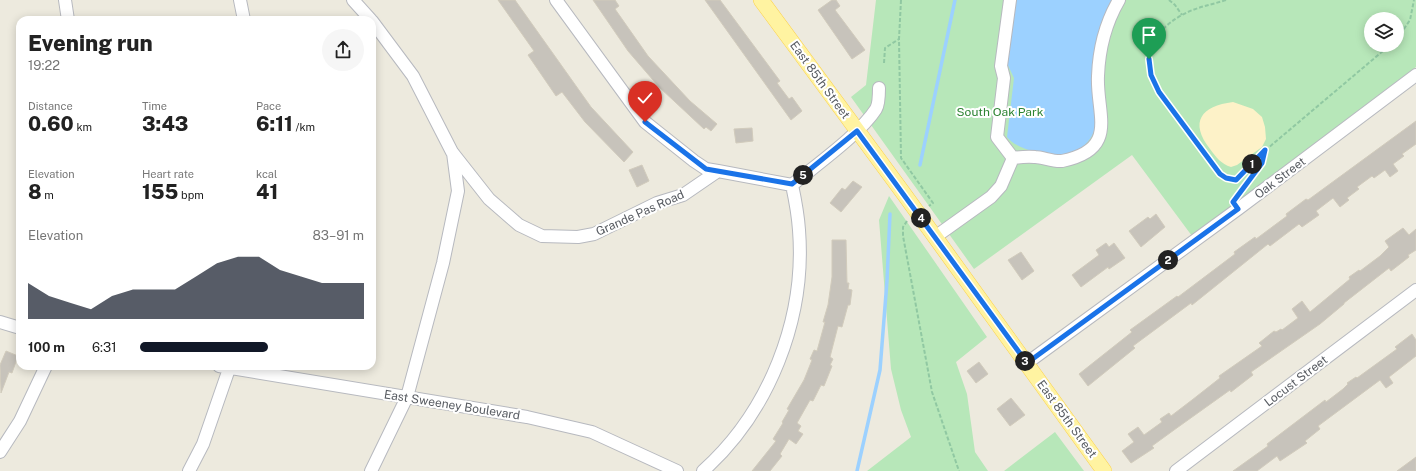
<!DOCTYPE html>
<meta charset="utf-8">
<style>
body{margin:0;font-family:"Public Sans",sans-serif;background:#f6f6f6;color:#222;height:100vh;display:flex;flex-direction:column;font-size:15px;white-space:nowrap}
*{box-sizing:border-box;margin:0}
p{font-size:13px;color:#767676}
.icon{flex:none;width:22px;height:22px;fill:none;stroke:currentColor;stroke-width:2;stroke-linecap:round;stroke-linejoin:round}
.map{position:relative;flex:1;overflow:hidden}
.panel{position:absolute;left:16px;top:16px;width:360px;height:354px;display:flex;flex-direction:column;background:#fff;border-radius:12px;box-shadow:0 2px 10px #0003}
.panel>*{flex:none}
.fabs{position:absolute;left:1364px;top:12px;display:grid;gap:8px}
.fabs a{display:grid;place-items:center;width:40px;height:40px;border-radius:50%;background:#fff;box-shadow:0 2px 10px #0003;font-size:20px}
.pin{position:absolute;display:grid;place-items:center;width:34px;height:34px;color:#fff;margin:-41px -17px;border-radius:50% 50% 50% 0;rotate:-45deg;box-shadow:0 0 4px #0007}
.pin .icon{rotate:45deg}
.km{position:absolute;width:20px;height:20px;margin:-10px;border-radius:50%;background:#222;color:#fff;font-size:11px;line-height:20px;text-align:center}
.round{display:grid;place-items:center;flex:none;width:42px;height:42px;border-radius:21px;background:#f6f6f6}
.headline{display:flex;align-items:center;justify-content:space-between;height:68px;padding:0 12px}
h1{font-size:22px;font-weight:800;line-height:30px}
.figures{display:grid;grid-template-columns:repeat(3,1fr);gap:6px;height:68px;padding:4px 12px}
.figures div{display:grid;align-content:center}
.figures b{font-size:20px;font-weight:800}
.figures small{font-size:11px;font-weight:400}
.figures p{font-size:11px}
.chart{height:112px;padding:8px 12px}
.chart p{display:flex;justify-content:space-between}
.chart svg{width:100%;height:72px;margin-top:4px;fill:#111827;opacity:.7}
ul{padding:0 12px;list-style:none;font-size:13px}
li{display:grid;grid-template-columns:64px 48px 1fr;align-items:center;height:30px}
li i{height:10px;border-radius:5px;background:#111827}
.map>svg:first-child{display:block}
.green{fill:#b7e7b9;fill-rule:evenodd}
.sand{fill:#fdf2c8}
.water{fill:#9cd1ff}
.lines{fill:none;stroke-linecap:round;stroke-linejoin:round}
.stream{stroke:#9cd1ff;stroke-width:3.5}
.building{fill:#c7c3bb;stroke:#d1cbbc}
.minor-casing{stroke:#b7b9bf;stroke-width:14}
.major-casing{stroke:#fdd046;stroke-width:16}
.path{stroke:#90c8a2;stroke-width:2;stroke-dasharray:4 2;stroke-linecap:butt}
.minor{stroke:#fff;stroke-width:12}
.major{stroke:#fff3a1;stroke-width:15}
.route-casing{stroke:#fff;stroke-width:8}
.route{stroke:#1a73e8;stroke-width:5}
.labels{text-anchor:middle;stroke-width:4;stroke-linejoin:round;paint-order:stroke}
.street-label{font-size:12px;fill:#575b61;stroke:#fff}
.park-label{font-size:12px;fill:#2d8433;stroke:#fff}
</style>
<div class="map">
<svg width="1416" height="471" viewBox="0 0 1416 471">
<rect width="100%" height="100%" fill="#edeade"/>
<path class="green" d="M876,0H1416V67L1192,236L1132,155L974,269L851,97L866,85ZM1371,19H1397V45H1371Z
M889,196L987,337L956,362L967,394L975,452L988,471H867L911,437L901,410L891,369L879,220Z
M1055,432L1084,471H1004Z"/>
<path class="sand" d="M1233,102L1253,109L1262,117L1265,127L1266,139L1262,147L1237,165L1231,167C1221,164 1216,157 1210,149C1189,122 1201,106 1233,102Z"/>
<path class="water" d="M1013,0H1115L1107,14L1097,122C1094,135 1087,147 1073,152C1057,159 1017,151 1007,137L1014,78L1006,61Z"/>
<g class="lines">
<path class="stream" d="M920,165L955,0
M857,471L880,370L887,281L890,214"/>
</g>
<path class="building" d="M498,0H515L591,107L633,152L624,162L585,122L562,92L556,96L528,55L534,51Z
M593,0H615L619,6L615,9L648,56L690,101L717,124L711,131L706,127L704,129L659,87L628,51Z
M705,0H720L780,81L777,83L789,99L792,97L802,111L791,120Z
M832,0H836L840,6L835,10L865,50L852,59L818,10Z
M1416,121V144L1402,154L1404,156L1393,164L1398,171L1390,177L1385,170L1374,178L1372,176L1357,187L1359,189L1347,198L1349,200L1340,207L1333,198L1316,211L1319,215L1302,227L1299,224L1270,246L1268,244L1192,305L1191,303L1133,346L1135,348L1088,386L1079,374L1132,332L1130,330L1177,296L1178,297L1235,254L1234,252L1255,237L1256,239L1287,216L1286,214L1306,199L1308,200Z
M752,128L753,141L736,143L734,129Z
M642,165L649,181L637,187L629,170Z
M853,181L862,187L841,212L830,203L842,188L845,190Z
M1156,214L1165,227L1141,247L1129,231L1148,217L1150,219Z
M1403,228L1409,235L1416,229V250L1408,255L1409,257L1391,271L1389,268L1344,303V304L1320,324L1251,372L1253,375L1240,385L1231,392L1230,390L1174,430L1152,446L1154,448L1131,463L1122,451L1134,442L1128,434L1138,427L1144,435L1162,422L1160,419L1169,413L1171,416L1192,400L1220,378L1219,376L1262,346L1259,343L1274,331L1276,332L1281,329L1282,330L1298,318L1292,309L1302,301L1310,312L1350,279L1349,277L1359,270L1360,271L1380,256L1389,247L1385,241Z
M832,240H846L847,283H849L848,289L852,290L850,305H848L842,327L838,326L830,357L833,359L830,365L832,366L824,386L821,385L813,401L810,400L797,423L801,426L798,431L803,434L796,444L789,439L780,454L782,456L770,471H752L776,441L773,439L783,423L782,422L789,410L787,409L804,380L812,360L810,359L814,350L817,351L825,322H823L828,305L832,277Z
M1106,243L1109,247L1114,243L1125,258L1109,269L1108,267L1081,287L1072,275L1099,255L1096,250Z
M1021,252L1034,271L1022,280L1008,260Z
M1412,334L1416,340V356L1389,377L1393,383L1386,388L1380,380L1318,426L1320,429L1305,441L1307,443L1280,461L1277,456L1257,471H1233L1268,446L1267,444L1325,400L1326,402L1343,389L1348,384L1347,383L1356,377L1357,378L1397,349L1395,347Z
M6,351L18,356L12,373L9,372L1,393L0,365Z
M979,362L988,374L976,383L967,371Z
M1011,398L1025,415L1010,426L997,409Z
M1416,457V471H1397Z"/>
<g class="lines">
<g class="minor-casing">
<path id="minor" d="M65,0L68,20
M240,0L244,20
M353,0L371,20
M556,0L645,122L694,161L706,169L718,171
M1010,0L1001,66L1004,78L997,137L1013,158
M372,21L413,76L452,152L489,199L519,225L542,236L578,237L594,234L657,203L683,195L718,171L792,185C816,165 860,134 876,109C879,104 879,94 879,88
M1013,158C1020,157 1028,156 1035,157C1043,157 1053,162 1062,161C1120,149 1096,114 1098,76C1099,48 1105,24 1119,0
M935,237L991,197L1001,186L1013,158
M0,322L20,328
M1027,363L1238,209L1416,75
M219,366L527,417L592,432L677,471
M0,452L20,421L46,366
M189,471L203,444L230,366
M371,471L407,397L443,263L458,191L453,153
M703,471C769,412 806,319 799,230C798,215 795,199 792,185
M1176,471L1416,290"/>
</g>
<g class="major-casing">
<path id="major" d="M761,0L904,194L1104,471"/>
</g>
<path class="path" d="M901,0L899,39L901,158L933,203L929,206
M1169,0L1175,5L1182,15
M1226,0C1211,5 1196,7 1182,15C1151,32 1140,59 1159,91C1164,100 1173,108 1179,117C1194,136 1207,155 1220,174L1226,178L1237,180L1261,154L1390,45
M1397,39L1410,20L1414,0
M884,63L885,48L899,39
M1241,190L1262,163L1265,152
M907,221L903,227V236L932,392L959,471"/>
<use href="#minor" class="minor"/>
<use href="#major" class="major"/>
</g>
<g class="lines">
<g class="route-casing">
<path id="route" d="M645,122L706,169L792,184L857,131L1027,363L1238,209L1233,202L1262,163L1265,150L1236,180L1226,178L1220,174L1159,92L1151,75L1149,59"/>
</g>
<use href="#route" class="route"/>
</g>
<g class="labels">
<g class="street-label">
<text transform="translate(820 80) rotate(54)" y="4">East 85th Street</text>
<text transform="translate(1280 178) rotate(-37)" y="4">Oak Street</text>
<text transform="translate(640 213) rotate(-24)" y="4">Grande Pas Road</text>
<text transform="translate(1296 381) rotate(-37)" y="4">Locust Street</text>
<text transform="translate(452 405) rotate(9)" y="4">East Sweeney Boulevard</text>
<text transform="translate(1067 419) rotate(54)" y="4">East 85th Street</text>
</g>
<g class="park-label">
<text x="1000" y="116">South Oak Park</text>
</g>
</g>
</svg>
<div class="fabs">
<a><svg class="icon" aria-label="layers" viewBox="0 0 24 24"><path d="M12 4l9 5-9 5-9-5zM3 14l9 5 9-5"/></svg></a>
</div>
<div class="pin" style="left:1149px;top:59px;background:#1e9e55"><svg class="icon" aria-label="arrive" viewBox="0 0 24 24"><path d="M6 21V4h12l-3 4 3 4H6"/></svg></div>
<div class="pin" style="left:645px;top:122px;background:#d93025"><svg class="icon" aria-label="check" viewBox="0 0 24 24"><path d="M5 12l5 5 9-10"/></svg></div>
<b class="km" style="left:1252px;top:164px">1</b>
<b class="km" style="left:1168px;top:260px">2</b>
<b class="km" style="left:1025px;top:361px">3</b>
<b class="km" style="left:921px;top:218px">4</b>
<b class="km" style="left:803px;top:175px">5</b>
<section class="panel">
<div class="headline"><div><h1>Evening run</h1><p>19:22</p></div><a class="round"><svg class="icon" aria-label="share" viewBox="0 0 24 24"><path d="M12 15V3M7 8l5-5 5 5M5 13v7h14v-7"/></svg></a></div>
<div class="figures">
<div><p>Distance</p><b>0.60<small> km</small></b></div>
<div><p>Time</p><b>3:43</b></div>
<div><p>Pace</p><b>6:11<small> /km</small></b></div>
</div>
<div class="figures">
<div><p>Elevation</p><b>8<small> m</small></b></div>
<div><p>Heart rate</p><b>155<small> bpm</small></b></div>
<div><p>kcal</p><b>41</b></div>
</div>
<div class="chart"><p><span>Elevation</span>83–91 m</p>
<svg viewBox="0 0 160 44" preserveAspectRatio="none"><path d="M0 44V22L10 30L20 34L30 38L40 30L50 26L60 26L70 26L80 18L90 10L100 6L110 6L120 14L130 18L140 22L150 22L160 22V44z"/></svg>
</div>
<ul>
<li><b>100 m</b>6:31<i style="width:57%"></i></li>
</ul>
</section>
</div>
